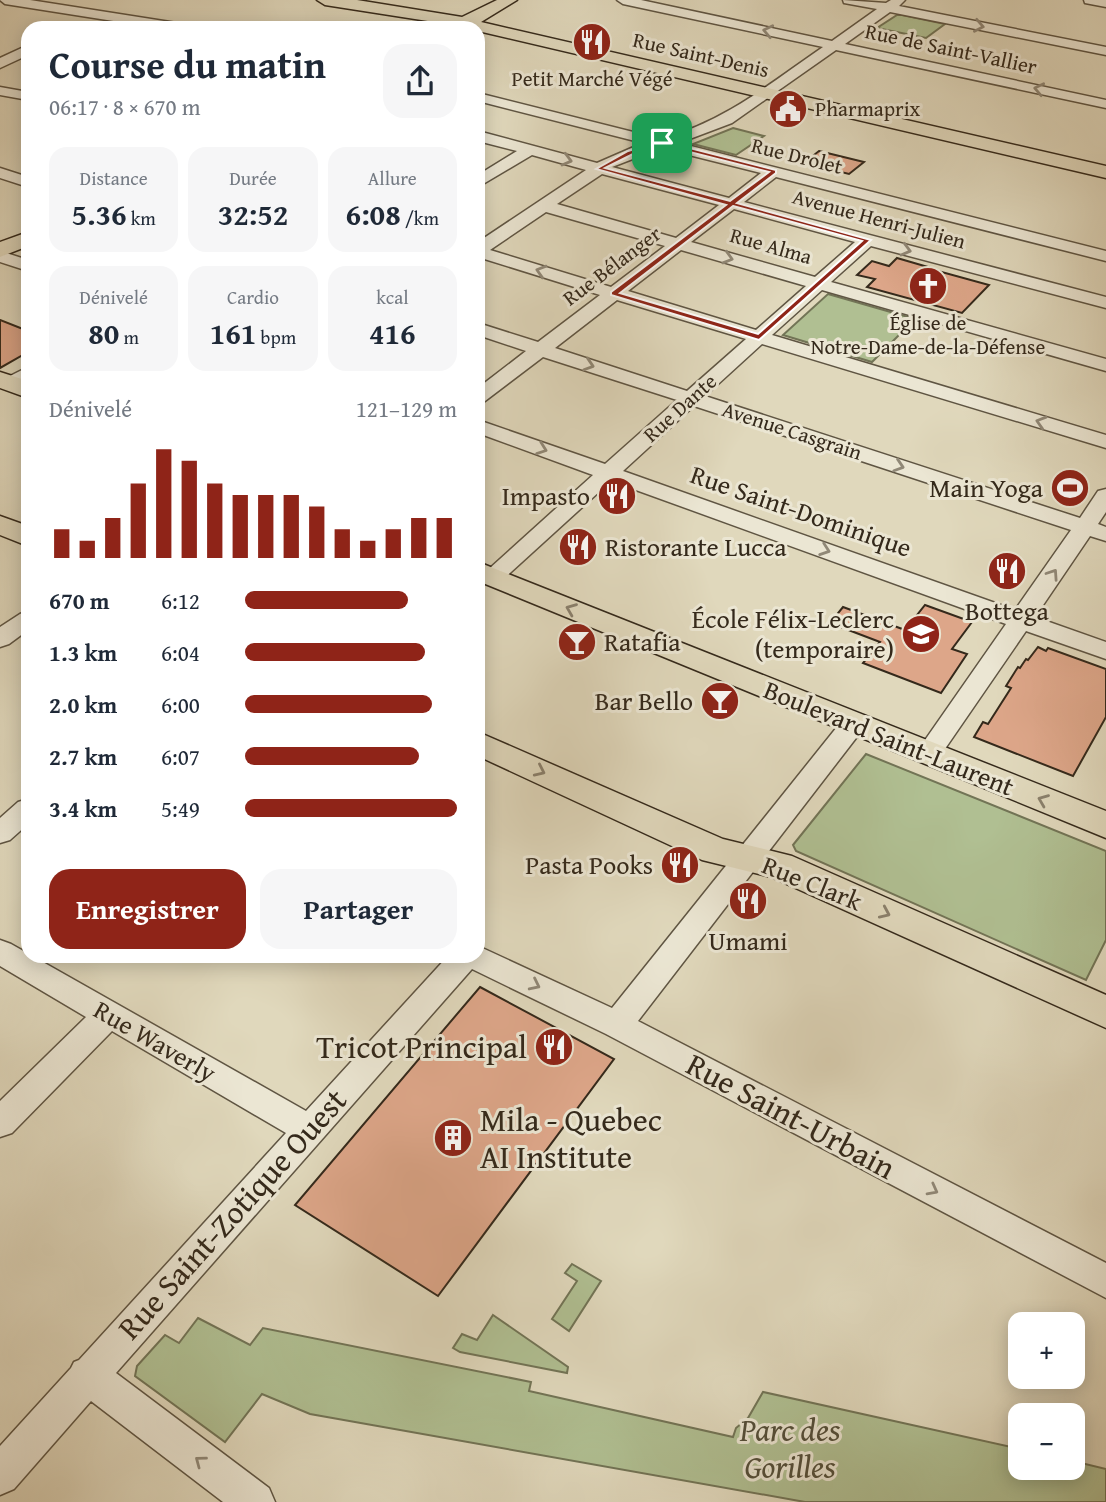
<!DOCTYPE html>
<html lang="fr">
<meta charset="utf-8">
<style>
body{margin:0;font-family:"Gentium Book Plus",serif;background:#f6f6f7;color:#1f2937;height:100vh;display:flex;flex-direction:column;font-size:26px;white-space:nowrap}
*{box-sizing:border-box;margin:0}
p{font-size:23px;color:#747a83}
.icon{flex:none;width:38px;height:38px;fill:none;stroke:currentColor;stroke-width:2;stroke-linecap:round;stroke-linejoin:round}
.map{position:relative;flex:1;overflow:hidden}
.details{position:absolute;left:21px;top:21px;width:464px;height:942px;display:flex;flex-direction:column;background:#fff;border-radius:21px;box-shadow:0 4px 18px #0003}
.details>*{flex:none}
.tools{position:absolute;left:1008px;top:1312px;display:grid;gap:14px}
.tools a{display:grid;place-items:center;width:77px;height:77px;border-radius:14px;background:#fff;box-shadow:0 4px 18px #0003;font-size:35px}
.pin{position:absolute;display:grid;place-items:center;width:60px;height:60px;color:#fff;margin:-30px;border-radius:14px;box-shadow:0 4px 10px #0006}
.round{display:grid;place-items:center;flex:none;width:74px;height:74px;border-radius:21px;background:#f6f6f7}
.headline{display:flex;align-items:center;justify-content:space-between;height:119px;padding:0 28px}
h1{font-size:38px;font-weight:700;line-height:52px}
.metrics{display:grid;grid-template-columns:repeat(3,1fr);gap:10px;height:119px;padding:7px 28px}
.metrics div{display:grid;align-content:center;border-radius:18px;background:#f6f6f7;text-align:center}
.metrics b{font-size:30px;font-weight:700}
.metrics small{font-size:19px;font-weight:400}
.metrics p{font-size:19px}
.chart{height:196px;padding:14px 28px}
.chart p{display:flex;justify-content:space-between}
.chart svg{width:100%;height:126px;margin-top:7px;stroke:#8f2418;stroke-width:6}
.cta{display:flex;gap:14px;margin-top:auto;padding:14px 28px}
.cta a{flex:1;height:80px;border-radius:21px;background:#8f2418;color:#fff;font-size:28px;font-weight:700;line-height:80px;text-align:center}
.cta a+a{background:#f6f6f7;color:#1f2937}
ul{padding:0 28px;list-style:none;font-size:23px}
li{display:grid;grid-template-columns:112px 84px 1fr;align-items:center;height:52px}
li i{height:18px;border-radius:9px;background:#8f2418}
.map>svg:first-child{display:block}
.green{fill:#b0bf92;stroke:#727456;stroke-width:2}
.building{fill:#dda689;stroke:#34291b;stroke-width:2}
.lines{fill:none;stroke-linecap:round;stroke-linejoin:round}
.minor-casing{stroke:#5f5543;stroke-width:3}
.major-casing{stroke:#34291b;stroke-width:3}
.minor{fill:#ebe6d3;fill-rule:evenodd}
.major{fill:#e0d8bc;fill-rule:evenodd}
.oneway{stroke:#908877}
.oneway2{stroke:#8a806c}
.route{fill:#8f2418;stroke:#fff;stroke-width:2;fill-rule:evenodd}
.labels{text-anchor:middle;stroke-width:6;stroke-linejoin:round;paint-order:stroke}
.far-street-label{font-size:21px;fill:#34291b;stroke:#ebe6d3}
.far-poi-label{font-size:21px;fill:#34291b;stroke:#ebe6d3}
.poi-label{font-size:26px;fill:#34291b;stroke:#ebe6d3;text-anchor:end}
.street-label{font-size:26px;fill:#34291b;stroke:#ebe6d3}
.near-poi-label{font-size:32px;fill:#34291b;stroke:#ebe6d3;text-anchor:end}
.near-street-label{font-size:32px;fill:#34291b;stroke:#ebe6d3}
.near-park-label{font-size:32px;font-style:italic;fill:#534e39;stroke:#ebe6d3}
</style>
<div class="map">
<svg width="1106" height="1502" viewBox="0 0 1106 1502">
<rect width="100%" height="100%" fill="#e0d8bc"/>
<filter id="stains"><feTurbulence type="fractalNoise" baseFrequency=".00286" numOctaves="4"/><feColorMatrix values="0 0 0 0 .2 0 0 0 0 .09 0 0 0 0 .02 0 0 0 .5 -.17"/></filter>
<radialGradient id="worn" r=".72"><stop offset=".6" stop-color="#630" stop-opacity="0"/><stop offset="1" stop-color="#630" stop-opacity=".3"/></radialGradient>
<path class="green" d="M897,15H902L945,24L926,38L877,28Z
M733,128L764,136L736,155L693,144Z
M828,294L915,319L872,362L783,335Z
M866,754L1106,851V940L1086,980L796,851L793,845Z
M572,1264L601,1281L569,1331L552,1319L577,1281L565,1273Z
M493,1315L568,1367L567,1373L460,1352L453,1348L462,1334L477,1340Z
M198,1318L250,1345L263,1328L531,1382L529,1391L733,1437L736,1428L748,1418L763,1392L1020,1449V1468H1073V1461L1106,1469V1502H805L310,1414L262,1394L225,1442L135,1376L137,1366L165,1335L179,1343Z"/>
<path class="building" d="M819,151L864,162L849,174L804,163Z
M897,258L928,267L927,268L989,285L962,313L867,287L875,279L857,275L872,261L889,266Z
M0,320L28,331V352L0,368Z
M925,605L972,622L952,649L967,654L941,693L863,663L880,642L830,623L843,607L905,630Z
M1038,647L1046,651L1048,648L1106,669V717L1073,776L974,737L983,722L988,724L1011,688L1006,686L1018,667L1020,668L1026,659L1028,660Z
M480,987L614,1059L438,1296L295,1205Z"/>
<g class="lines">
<g class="minor-casing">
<path id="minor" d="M0,0H30L183,24L190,28H158L5,4Z
M617,0H641L832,41L877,9L844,3L843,0L886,3L891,0H905L899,6L1106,47V55L890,12L845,44L1106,100V108L836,50L732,123L679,143L1106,251V261L776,177L744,202L1106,297V308L871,246L831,282L1106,359V371L822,290L772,335L1106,435V448L762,344L705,396L1080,518L1098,491L1106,489V512L1098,524L1106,527V541L1090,536L1035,617L1106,642V659L1026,631L938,759L929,762L920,759L916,753L1006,624L611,481L500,582H484L480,577L593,475L478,433V420L605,464L677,400L543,357L485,401L478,403V388L526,351L478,335V323L538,342L600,295L478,257V242L586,170L532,155L478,187V175L517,151L478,141V131L597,163L643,143L478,101V93L661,139C726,121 769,84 823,47L623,4ZM661,148L761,173L729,198L612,167ZM602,174L719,205L676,238L557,204ZM734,209L855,242L815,277L691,242ZM546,212L665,246L611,287L490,250ZM681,250L806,286L756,330L628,291ZM617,300L746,339L687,391L555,348ZM694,406L1071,530L1015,610L623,471Z
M1084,0H1106V7L1085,3Z
M28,45V55L0,68V58Z
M0,87L28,92V100L0,95Z
M0,168L28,177V187L0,178Z
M0,251L28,260V271L0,262Z
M28,367V381L18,387H4L1,383L4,379Z
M28,611V630L9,644L0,647V627L20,614Z
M854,714L863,717L867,723L863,729L638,1021L1106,1263V1298L606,1034L472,969L116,1373L269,1488L275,1502H223L91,1401L14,1489L0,1495V1446L71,1368L74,1362L79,1360L286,1133L112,1031L12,1133L0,1137V1101L86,1017L0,966V940L11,944L306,1111L448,956H478V946L612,1008L845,717Z
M28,799V824L10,840L0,843V818L18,802Z"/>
</g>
<g class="major-casing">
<path id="major" d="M317,0H357L462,17L497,0H517L481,22L1106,166V178L478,31V28H449L447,24L325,5Z
M28,232V246L0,257V242Z
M0,372L28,381V398L0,388Z
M0,516L28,526V546L0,535Z
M478,562L1106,811V838L478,581Z
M478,732L723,839L792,856L1106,995V1028L771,877L702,860L478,756Z"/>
</g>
<use href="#minor" class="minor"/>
<use href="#major" class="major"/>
</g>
<defs><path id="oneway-chevron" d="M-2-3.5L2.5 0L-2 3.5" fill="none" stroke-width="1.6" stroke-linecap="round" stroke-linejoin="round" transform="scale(1.75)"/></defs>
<g class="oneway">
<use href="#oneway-chevron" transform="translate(979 26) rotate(11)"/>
<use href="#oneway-chevron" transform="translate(768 31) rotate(-168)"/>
<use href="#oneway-chevron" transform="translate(1039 89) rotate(-168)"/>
<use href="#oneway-chevron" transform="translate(567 160) rotate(15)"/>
<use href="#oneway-chevron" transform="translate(906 250) rotate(15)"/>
<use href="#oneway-chevron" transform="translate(728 258) rotate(16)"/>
<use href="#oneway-chevron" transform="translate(541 271) rotate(-163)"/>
<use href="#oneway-chevron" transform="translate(589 365) rotate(18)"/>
<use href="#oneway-chevron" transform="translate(1041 422) rotate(-163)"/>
<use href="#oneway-chevron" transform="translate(542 449) rotate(20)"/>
<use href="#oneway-chevron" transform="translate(899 466) rotate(18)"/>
<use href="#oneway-chevron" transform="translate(825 550) rotate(19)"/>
<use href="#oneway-chevron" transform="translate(1053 574) rotate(-56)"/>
<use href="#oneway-chevron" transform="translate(535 985) rotate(26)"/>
<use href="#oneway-chevron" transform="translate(933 1190) rotate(28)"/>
<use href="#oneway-chevron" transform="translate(200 1461) rotate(-143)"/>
</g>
<g class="oneway2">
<use href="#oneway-chevron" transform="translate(571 609) rotate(-158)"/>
<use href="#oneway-chevron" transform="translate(540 771) rotate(25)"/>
<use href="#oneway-chevron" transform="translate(1043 800) rotate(-158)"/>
<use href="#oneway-chevron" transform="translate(885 913) rotate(24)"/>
</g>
<path class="route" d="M662,141L776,170V173L737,203L871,240L759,340L611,295V292L726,205L596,169L628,151ZM662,145L769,172L730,201L605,168L633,154ZM733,206L862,241L758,334L620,293Z"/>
<defs>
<g id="restaurant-disc" transform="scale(2.0125)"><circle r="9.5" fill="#8f2418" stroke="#ebe6d3"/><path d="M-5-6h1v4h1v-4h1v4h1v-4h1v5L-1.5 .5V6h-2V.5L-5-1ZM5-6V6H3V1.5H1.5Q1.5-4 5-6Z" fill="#fff"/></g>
<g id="civic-disc" transform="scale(2.0125)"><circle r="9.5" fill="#8f2418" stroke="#ebe6d3"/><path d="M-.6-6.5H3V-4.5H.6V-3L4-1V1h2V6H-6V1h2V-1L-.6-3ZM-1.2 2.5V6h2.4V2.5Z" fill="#fff"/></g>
<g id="church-disc" transform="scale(2.0125)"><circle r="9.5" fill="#8f2418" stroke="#ebe6d3"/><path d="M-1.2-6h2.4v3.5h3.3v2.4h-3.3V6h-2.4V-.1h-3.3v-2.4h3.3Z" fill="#fff"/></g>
<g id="stadium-disc" transform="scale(2.0125)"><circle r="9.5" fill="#8f2418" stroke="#ebe6d3"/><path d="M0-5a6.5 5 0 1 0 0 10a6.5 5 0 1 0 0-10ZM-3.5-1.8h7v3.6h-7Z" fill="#fff"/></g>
<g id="school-disc" transform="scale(2.0125)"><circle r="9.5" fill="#8f2418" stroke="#ebe6d3"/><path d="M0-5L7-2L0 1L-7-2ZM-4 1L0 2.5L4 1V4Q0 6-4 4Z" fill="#fff"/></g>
<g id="bar-disc" transform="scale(2.0125)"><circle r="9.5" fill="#8f2418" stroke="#ebe6d3"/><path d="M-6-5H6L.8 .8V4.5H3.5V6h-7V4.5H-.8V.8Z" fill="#fff"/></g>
<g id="building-disc" transform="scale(2.0125)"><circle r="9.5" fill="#8f2418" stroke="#ebe6d3"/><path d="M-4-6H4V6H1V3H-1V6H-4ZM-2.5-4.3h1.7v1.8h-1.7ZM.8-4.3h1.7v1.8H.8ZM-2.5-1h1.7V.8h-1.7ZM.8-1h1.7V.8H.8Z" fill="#fff"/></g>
</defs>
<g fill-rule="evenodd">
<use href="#restaurant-disc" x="592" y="42"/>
<use href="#civic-disc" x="788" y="109"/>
<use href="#church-disc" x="928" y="286"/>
<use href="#stadium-disc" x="1070" y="488"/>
<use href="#restaurant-disc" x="617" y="496"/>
<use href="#restaurant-disc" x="578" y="547"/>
<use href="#restaurant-disc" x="1007" y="571"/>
<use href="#school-disc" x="921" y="634"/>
<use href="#bar-disc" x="577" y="642"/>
<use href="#bar-disc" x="720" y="701"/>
<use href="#restaurant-disc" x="680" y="865"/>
<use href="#restaurant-disc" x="748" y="901"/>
<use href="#restaurant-disc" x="554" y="1047"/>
<use href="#building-disc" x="453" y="1138"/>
</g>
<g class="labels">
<g class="far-street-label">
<text transform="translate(951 49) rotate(12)" y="7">Rue de Saint-Vallier</text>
<text transform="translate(701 55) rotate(13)" y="7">Rue Saint-Denis</text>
<text transform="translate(797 156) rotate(14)" y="7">Rue Drolet</text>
<text transform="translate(879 219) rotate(15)" y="7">Avenue Henri-Julien</text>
<text transform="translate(771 246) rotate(16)" y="7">Rue Alma</text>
<text transform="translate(612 266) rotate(-37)" y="7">Rue Bélanger</text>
<text transform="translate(680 408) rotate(-42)" y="7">Rue Dante</text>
<text transform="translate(792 431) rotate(18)" y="7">Avenue Casgrain</text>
</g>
<g class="far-poi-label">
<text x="592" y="86">Petit Marché Végé</text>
<text x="815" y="116" text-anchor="start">Pharmaprix</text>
<text x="928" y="330">Église de<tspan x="928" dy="24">Notre-Dame-de-la-Défense</tspan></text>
</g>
<g class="poi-label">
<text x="1043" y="497">Main Yoga</text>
<text x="590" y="505">Impasto</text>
<text x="605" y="556" text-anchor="start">Ristorante Lucca</text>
<text x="1007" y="620" text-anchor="middle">Bottega</text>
<text x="894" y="628">École Félix-Leclerc<tspan x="894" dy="30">(temporaire)</tspan></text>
<text x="604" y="651" text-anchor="start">Ratafia</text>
<text x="693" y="710">Bar Bello</text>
<text x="653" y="874">Pasta Pooks</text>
<text x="748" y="950" text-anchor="middle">Umami</text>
</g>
<g class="street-label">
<text transform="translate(801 511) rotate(19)" y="9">Rue Saint-Dominique</text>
<text transform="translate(889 738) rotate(22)" y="9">Boulevard Saint-Laurent</text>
<text transform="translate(812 883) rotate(22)" y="9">Rue Clark</text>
<text transform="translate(155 1041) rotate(30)" y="9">Rue Waverly</text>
</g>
<g class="near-poi-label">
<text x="527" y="1058">Tricot Principal</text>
<text x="480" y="1131" text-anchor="start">Mila - Quebec<tspan x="480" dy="37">AI Institute</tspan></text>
</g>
<g class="near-street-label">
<text transform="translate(791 1116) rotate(28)" y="11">Rue Saint-Urbain</text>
<text transform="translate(232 1214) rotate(-48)" y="11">Rue Saint-Zotique Ouest</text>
</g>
<g class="near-park-label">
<text x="790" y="1441">Parc des<tspan x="790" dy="37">Gorilles</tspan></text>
</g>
</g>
<rect width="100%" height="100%" filter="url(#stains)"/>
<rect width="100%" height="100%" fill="url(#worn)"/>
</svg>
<div class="tools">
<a>+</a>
<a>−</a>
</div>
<div class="pin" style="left:662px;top:143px;background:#1e9e55"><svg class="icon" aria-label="arrive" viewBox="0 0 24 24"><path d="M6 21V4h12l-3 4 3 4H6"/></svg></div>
<section class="details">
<div class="headline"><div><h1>Course du matin</h1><p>06:17 · 8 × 670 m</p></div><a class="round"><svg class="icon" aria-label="share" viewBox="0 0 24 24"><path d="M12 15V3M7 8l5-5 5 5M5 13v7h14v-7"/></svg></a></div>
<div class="metrics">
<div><p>Distance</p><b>5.36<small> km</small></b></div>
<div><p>Durée</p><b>32:52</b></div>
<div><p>Allure</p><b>6:08<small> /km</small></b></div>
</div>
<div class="metrics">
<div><p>Dénivelé</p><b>80<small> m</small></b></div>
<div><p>Cardio</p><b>161<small> bpm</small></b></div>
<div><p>kcal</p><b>416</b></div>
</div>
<div class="chart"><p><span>Dénivelé</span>121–129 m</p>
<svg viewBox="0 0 160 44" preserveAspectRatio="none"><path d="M5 44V34M15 44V38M25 44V30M35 44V18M45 44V6M55 44V10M65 44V18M75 44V22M85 44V22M95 44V22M105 44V26M115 44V34M125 44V38M135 44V34M145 44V30M155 44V30"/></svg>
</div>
<ul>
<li><b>670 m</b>6:12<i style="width:77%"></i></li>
<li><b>1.3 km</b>6:04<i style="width:85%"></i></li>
<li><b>2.0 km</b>6:00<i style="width:88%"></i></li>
<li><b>2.7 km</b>6:07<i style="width:82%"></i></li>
<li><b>3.4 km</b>5:49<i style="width:100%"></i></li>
</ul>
<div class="cta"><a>Enregistrer</a><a>Partager</a></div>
</section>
</div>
